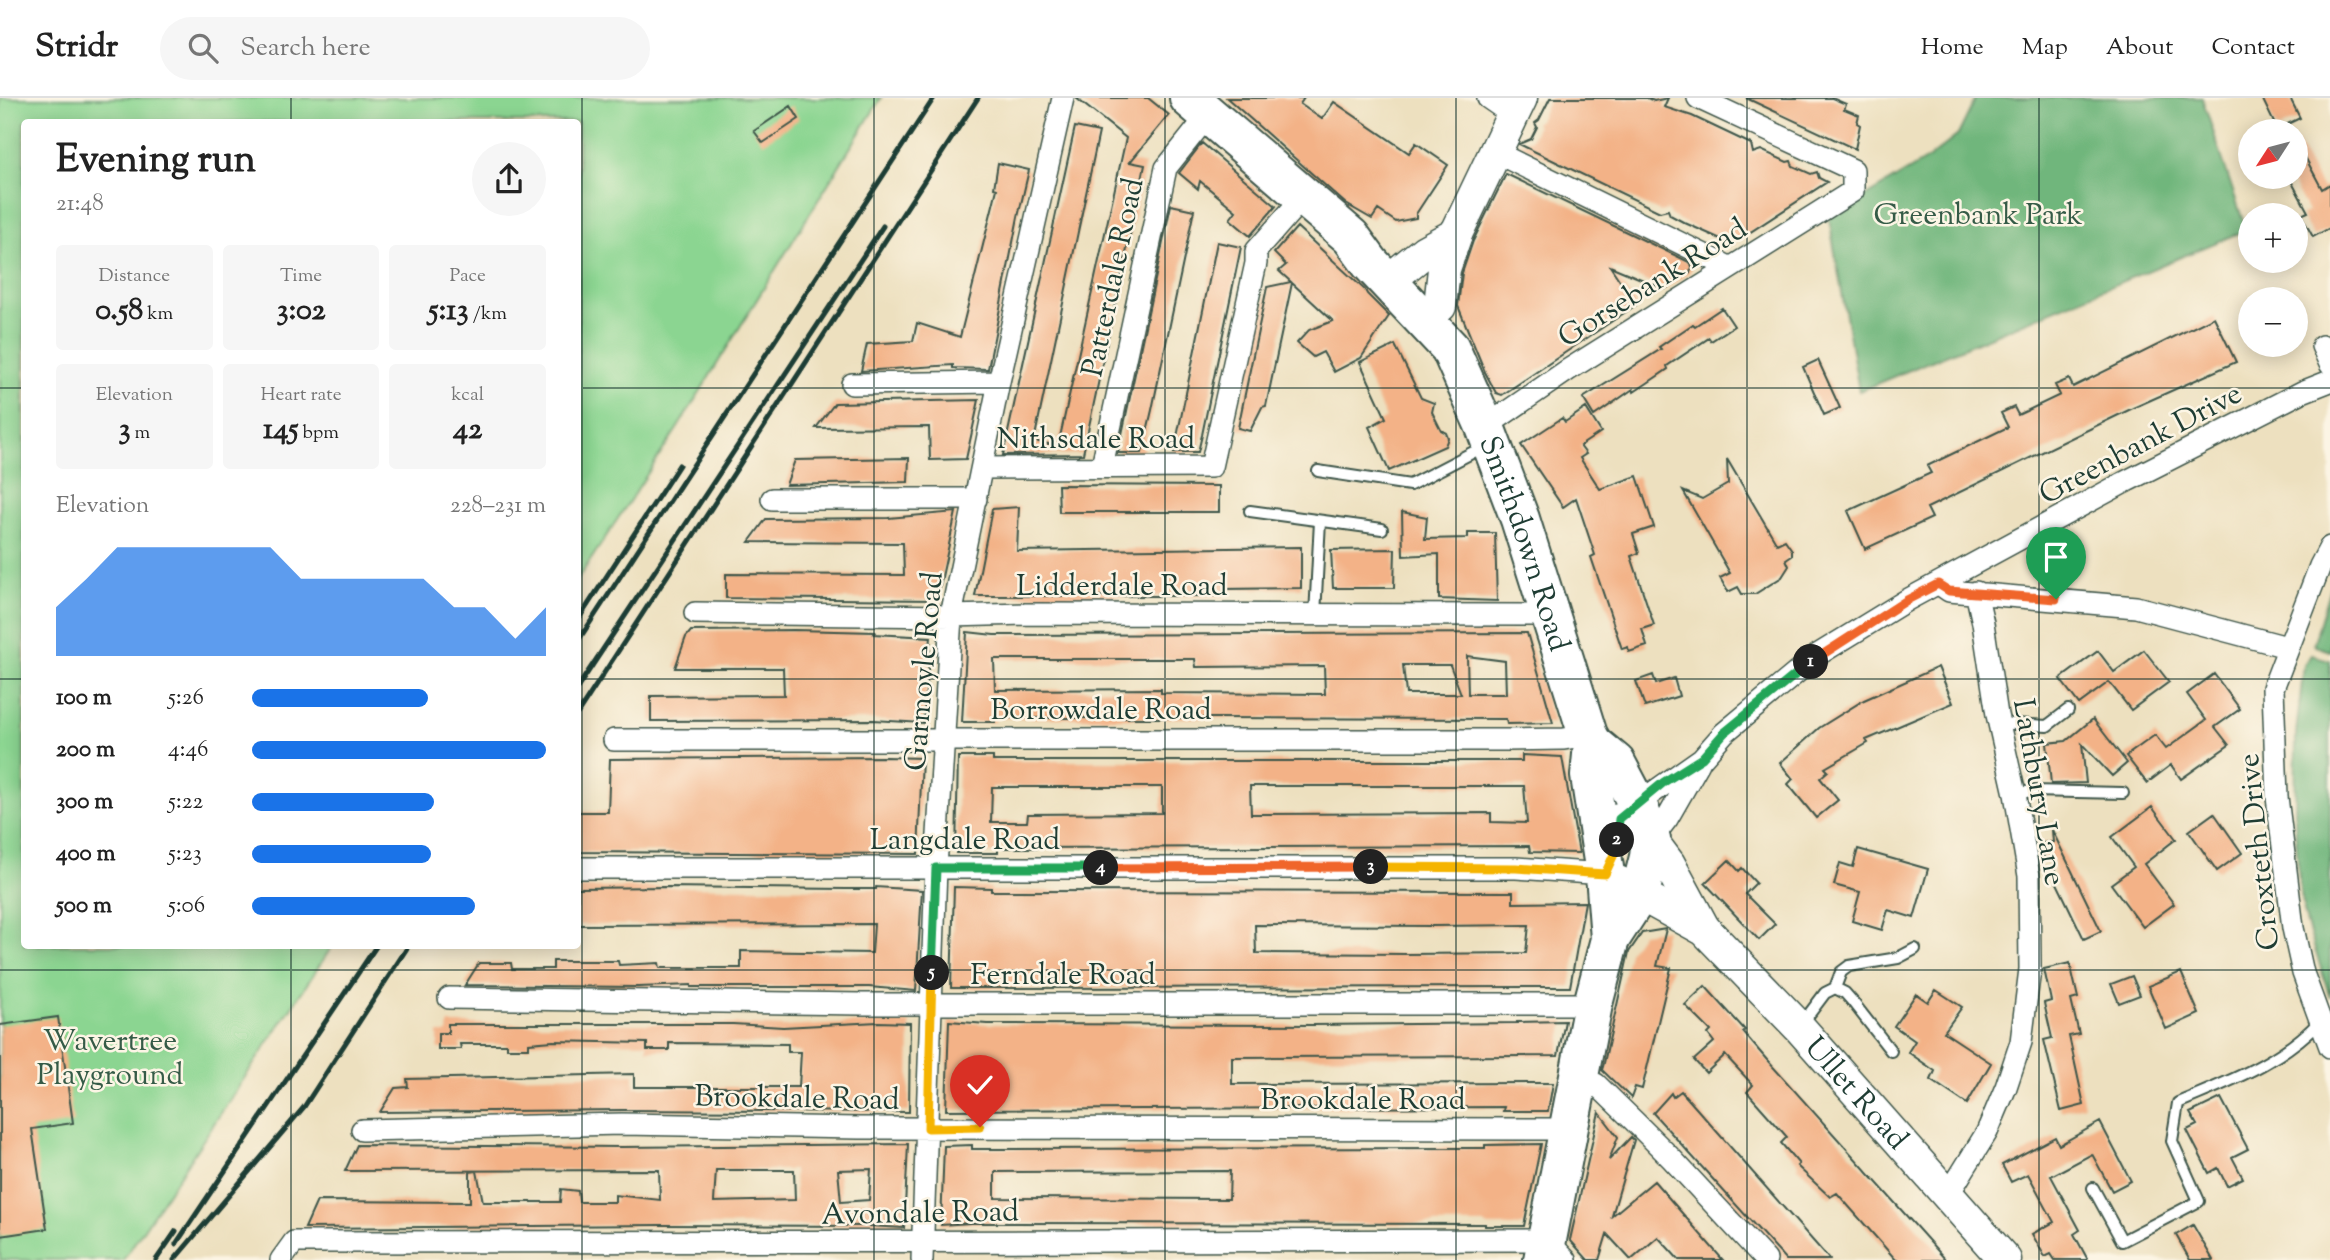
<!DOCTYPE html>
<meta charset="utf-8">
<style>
body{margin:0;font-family:"Sorts Mill Goudy",serif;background:#f6f6f6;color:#222;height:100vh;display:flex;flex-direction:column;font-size:26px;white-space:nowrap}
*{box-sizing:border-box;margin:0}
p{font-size:23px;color:#767676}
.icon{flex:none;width:38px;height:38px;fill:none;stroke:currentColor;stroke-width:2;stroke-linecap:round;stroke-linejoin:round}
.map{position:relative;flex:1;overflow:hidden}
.sheet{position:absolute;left:21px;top:21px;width:560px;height:830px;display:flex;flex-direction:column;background:#fff;border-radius:7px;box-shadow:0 4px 18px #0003}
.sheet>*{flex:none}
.needle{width:46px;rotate:234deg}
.controls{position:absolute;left:2238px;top:21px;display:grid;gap:14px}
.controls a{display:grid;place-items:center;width:70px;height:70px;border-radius:50%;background:#fff;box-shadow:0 4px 18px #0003;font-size:35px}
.pin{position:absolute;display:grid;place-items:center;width:60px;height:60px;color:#fff;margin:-72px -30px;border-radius:50% 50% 50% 0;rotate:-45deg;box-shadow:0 0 7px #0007}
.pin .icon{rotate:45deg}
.km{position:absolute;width:35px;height:35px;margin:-18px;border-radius:50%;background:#222;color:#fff;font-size:19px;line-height:35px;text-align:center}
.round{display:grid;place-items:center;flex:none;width:74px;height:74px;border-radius:37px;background:#f6f6f6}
.summary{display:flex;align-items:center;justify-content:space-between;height:119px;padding:0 35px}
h1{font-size:38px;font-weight:800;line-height:52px}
.metrics{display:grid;grid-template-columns:repeat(3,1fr);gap:10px;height:119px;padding:7px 35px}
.metrics div{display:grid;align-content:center;border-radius:7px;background:#f6f6f6;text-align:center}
.metrics b{font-size:30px;font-weight:800}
.metrics small{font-size:19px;font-weight:400}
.metrics p{font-size:19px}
.chart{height:196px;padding:14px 35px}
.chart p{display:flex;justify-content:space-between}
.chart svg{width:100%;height:126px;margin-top:7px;fill:#1a73e8;opacity:.7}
ul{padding:0 35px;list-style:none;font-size:23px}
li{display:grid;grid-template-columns:112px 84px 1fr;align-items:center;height:52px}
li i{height:18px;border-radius:9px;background:#1a73e8}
header{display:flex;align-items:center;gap:42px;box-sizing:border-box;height:98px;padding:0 35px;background:#fff;border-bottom:2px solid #e0e0e0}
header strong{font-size:33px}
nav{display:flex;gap:38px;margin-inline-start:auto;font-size:24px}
.search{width:490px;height:63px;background:#f6f6f6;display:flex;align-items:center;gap:18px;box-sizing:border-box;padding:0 24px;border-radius:38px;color:#767676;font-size:26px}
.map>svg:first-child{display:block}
.green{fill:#8bd591;stroke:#558962;stroke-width:2}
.forest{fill:#70b67b;stroke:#487a58;stroke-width:2}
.building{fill:#f3b287;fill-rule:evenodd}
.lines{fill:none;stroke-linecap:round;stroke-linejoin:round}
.lane-casing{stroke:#3e5549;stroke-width:14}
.street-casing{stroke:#3e5549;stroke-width:24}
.secondary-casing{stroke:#3e5549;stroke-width:35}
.highway-casing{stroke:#3e5549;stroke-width:42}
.lane{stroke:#fff;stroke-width:10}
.street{stroke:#fff;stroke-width:21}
.secondary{stroke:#fff;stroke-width:32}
.highway{stroke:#fff;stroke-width:38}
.rail{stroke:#1f3d34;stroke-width:5}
.split-1-casing{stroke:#fff;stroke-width:14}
.split-2-casing{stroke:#fff;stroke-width:14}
.split-3-casing{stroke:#fff;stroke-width:14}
.split-4-casing{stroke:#fff;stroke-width:14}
.split-5-casing{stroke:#fff;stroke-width:14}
.split-6-casing{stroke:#fff;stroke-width:14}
.split-1{stroke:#f0652b;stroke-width:9}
.split-2{stroke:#22a559;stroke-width:9}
.split-3{stroke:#f5b400;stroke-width:9}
.split-4{stroke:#f0652b;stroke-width:9}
.split-5{stroke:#22a559;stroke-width:9}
.split-6{stroke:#f5b400;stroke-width:9}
.grid{fill:none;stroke:#1f3d34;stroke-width:2;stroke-opacity:0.55}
.labels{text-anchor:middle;stroke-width:5;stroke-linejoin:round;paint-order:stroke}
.park-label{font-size:30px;fill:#355b47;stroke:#fcf5e5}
.street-label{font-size:30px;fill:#1f3d34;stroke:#fcf5e5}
</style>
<header>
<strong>Stridr</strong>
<div class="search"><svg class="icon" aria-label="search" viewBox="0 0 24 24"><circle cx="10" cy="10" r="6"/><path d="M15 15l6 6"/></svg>Search here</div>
<nav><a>Home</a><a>Map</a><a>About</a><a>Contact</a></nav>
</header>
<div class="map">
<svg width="2330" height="1162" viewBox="0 0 2330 1162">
<rect width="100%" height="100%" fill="#fcf5e5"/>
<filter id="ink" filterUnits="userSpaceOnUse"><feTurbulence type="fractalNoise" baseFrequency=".0143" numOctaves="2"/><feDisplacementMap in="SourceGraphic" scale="14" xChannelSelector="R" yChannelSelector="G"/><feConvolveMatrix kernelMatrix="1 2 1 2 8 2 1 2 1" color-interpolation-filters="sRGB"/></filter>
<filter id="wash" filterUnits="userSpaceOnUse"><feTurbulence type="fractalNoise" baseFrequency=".00686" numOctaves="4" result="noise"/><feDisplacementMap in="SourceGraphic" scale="28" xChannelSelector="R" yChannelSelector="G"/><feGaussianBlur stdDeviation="1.57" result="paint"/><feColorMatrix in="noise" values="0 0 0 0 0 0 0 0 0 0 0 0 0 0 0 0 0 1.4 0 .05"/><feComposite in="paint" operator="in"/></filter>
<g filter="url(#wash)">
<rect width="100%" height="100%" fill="#ede0bf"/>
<path class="green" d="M0,0H881L677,331L578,481V24H24V847H333L123,1162H0Z"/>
<path class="forest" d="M1976,0H2202L2246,132L1859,293L1829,120L1929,60L1958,37Z
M2330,489V553L2315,548L2314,545Z
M2311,557L2330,562V899L2307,826L2300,795L2295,722L2296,635L2304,567Z"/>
<g id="blocks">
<path class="building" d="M1076,0H1148L1169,17L1130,64L1145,67L1083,356L1003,357L1075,29L1099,34L1034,343L1058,348L1126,40Z
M1227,0H1304L1300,6L1322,21L1334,4L1409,55L1416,45L1448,67L1416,116V120L1396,124L1378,112L1372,121L1346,106Z
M1550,0H1647L1654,3L1668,0L1664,9L1692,18L1751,46L1753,55L1761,52L1787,64L1791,63L1793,68L1811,76L1817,74L1819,80L1827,84L1732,146L1685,125L1670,117L1668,112L1660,114L1519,46L1531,41L1537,29L1535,25L1539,22Z
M1746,0H1832L1846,6L1844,11L1859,17L1857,25L1860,27L1855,51Z
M2262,0H2290L2300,20L2277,31Z
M791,8L799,21L763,45L754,33Z
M2296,42L2322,91L2330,86V130L2313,139L2301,117L2308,114L2289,79H2296Z
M1202,45L1276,108L1250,138L1230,121L1236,113L1200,83L1198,91L1179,75Z
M998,65L1029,72L1018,119L988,271L953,270V267L861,273L867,246L913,243L917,225L960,239L997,91L994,90Z
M1506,76L1691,165L1692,170L1690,174L1665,191L1610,168L1636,207L1502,297L1496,295L1485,274L1458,208L1462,175L1473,143Z
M1171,107L1194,112L1152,312L1142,355H1118Z
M1297,129L1365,192L1367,196L1389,218L1361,260L1334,274L1323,254L1313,259L1297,245L1309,232L1333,223L1292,185L1266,308L1262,309L1250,333L1238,330L1267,189L1291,184L1279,173L1286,167L1274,155Z
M1217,144L1241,149L1202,337L1198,354H1173L1174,339H1177Z
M1722,210L1734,228L1711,243L1709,240L1667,268L1668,271L1646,286L1634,294L1633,291L1594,318L1583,300L1661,251L1659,249L1693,226L1695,228Z
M2214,219L2236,264L2133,310L1927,410L1932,420L1865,451L1848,413L1931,375L1927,368L2008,329L2001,315L2014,309L2018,317L2060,297L2055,287L2069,281L2073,289Z
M1395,247L1421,300L1434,305L1432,314L1441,332L1446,335L1448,340L1445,348L1389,373L1369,329L1386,320L1360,264Z
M1818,262L1840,310L1824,317L1803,269Z
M979,302L966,361L930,362L929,329L816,330L835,305Z
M1586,310L1601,334L1580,348L1586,356L1580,360L1600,391L1637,378L1654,429L1633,436L1639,455L1631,458L1654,527L1642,531L1647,548L1629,554L1628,549L1622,551L1591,459L1595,457L1576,400L1563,409L1521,347L1562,320L1565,324Z
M909,360L908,384L786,387L795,362Z
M1727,361L1777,446L1785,442L1792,452V457L1786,461L1789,468L1782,479L1755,496H1742L1738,489L1728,494L1720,480L1730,475L1683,393L1702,401L1728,386Z
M1058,387L1219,388V414H1059Z
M1019,409L1017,453L1301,449V490L1224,491V498H975L992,411Z
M956,414L937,502L726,500V476L904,477L903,445L749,444L766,421L888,420Z
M1402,414L1427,419L1425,441L1468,440V435H1495L1497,503L1439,501V456L1403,458Z
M1395,451L1394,490H1333L1331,452Z
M794,532L875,534L874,536L931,539L923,625L873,622L651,623V598L784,597L783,570H675L686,539L691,533Z
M967,534L994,537L1527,535L1553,625L1507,626L1506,621L1215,620H995V624H962ZM1467,558L1505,563L1506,596H1468ZM994,561H1195L1196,569L1324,568L1325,596L1161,595V591L995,592ZM1403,567H1450L1461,596H1406Z
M2144,552L2169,584L2131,612L2109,584L2079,606L2060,581L2098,553L2114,574Z
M1938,569L1953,605L1866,642L1868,645L1825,670L1828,673L1820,680L1838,702L1816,720L1788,686L1793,681L1780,665L1819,630L1864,602Z
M2214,576L2240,611L2215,629L2229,647L2181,681L2171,667L2147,685L2126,658L2155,637L2166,651L2206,622L2187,596Z
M1653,577L1656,586L1674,580L1679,598L1645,609L1636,583Z
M2093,621L2127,665L2112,678L2082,646L2086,685L2051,686L2047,645L2066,643Z
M1522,657L1562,659L1579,755L1530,754L1529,748L998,750V755H956L958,659H993V663H1522ZM1250,688H1524L1527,725L1491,724V715L1251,716ZM992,689H1162V715L1028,716L1027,724H991Z
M885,659L922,660L918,756L578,754V714H608L610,661Z
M2152,709L2176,741L2144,766L2174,806L2143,829L2111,786L2134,769L2112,739Z
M2214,715L2242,755L2217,773L2189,733Z
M2052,732L2101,833L2084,841L2055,781L2054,761L2044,762L2043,745L2053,744Z
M1858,751L1928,771L1914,820L1888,812L1882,832L1852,823L1860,794L1834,787L1840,765L1853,769Z
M1729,762L1739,773L1742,770L1756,785L1745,796L1775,826L1759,842L1705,785Z
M667,789L846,791H876V789L922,792L916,893L869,889H691V887L638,889L465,887L479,865H511L512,871H553V863H618L619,867L659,865L660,870H741V853L872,855L874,826L578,827V790Z
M954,789L991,790V793L1513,794V805L1585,804L1570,889L951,890ZM1255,827L1432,828L1529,827L1526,855L1406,856L1256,855Z
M1666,831L1657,868L1671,870L1642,991L1635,989L1631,1000L1602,972L1604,965L1629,854L1642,835Z
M2070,865L2078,900L2071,902L2079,936L2069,938L2084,1007L2061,1013L2044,942L2052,940L2044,905L2051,903L2044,871Z
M2181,874L2199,916L2166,931L2148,888Z
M2132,878L2140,897L2119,905L2111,886Z
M1705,888L1745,932L1743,934L1767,962L1946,1162H1896L1837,1095L1830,1099L1797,1068L1799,1066L1781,1045L1787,1039L1747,994L1753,987L1725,957L1706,975L1694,962L1714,944L1708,936L1711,933L1685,907Z
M1936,892L1962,909L1944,934L1991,965L1967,1006L1931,982L1935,973L1908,954L1915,943L1894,928L1916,896L1928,904Z
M58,919L73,1025L32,1031L47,1131L0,1138V927Z
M949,923L987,926L1313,927L1517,925V924L1565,923L1558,958L1232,959V986L1553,985L1548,1013H1503L1504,1009L946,1012Z
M878,924L910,925L909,1014L624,1012L380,1014L395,990L408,989L407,981L634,976V989H799L801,954H788V946L669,945V952H647V945L553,943L529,945V950H507V946H460L461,951H438V935H448V926H733L783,929Z
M1681,993L1830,1162H1786L1653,1015L1671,995L1673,999Z
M2221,1000L2248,1051L2232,1059L2243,1080L2227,1088L2218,1070L2209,1075L2187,1032L2197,1027L2190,1015Z
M1599,1014L1618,1039L1609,1062L1631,1039L1634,1042L1612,1118L1654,1083L1723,1162H1679L1658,1139L1631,1162L1607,1136L1599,1162H1588L1570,1142Z
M2100,1024L2131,1083L2112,1093L2092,1056L2051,1078L2080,1132L2074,1136L2088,1162H2055L2051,1156L2045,1159L2032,1136L2054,1124L2028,1076L2011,1084L2002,1067L2055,1039L2059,1047Z
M908,1046L904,1130L868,1128L661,1127L305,1130L317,1103L470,1104V1074L477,1073L483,1104H560L561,1091L578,1093L579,1104H615V1097L660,1102L659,1072L345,1073L357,1047L622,1049ZM871,1071L869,1102L841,1104L838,1072ZM716,1072H794L795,1102L714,1104Z
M1541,1046L1524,1128H1485V1126L971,1125L941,1127L944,1048L972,1047V1051L1463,1050H1485V1047ZM1230,1073L1229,1101L995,1100V1074Z
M2193,1127L2213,1162H2190L2176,1137Z"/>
</g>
</g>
<g filter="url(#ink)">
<use href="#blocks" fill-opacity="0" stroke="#3e5549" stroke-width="2"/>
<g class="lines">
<g class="lane-casing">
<path id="lane" d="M1318,373L1410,387L1485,348
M1250,413L1382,431
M1315,517L1320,423
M1999,625L2047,628L2068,612
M2015,696L2031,693L2123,695
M1835,890L1841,874L1849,868L1898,860L1915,851
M1801,927L1825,895L1835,890L1845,895L1852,903L1891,953
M2093,1090L2122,1143L2199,1103L2172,1043L2178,1005C2229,983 2280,965 2319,924"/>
</g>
<g class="street-casing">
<path id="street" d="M1488,0L1514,18
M1497,55L1729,169
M2322,248L2330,266
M852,286L999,284
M1485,329L1568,272L1853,93V72L1698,0
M1102,368L1166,70L1209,16
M982,370L1211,369L1256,165V153L1305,97
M772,401H976
M2330,449L2320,468L2273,590L2277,699L2293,830L2303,875L2330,949
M1939,486L1949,493L2136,509L2287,549
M695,515L951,518L1026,516L1549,517
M614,642H1508L1564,641L1588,637
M1631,710L1702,660L1724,635L1819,556L1907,502L2123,385L2302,294L2330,283
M1651,742L1667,721L1699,665
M578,770H1516L1605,776L1608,770
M449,900L862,906H1593
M1580,980L1596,986L1635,1024L1672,1061L1766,1162
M362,1032L622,1026L859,1030L1567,1031
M1948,1097L1987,1034L2006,989L2021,944L2030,871L2029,778L2015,696L1997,617L1983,525L1976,494
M281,1162L294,1144C712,1145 1129,1142 1547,1142L1566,1162
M922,1162L936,770L951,518L999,284L1063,0"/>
</g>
<g class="secondary-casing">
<g id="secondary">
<path d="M1388,183L1425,153L1456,136"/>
<path d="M1440,208L1444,171L1456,136L1521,0"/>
<path d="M1619,721L1651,742L1669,766L1704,831"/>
<path id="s1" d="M1618,784L1705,832L1799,929L2005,1162"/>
</g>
</g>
<g class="highway-casing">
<g id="highway">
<path id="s2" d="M1189,0L1351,139L1370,165L1450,250L1485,329L1520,421L1588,637L1593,646L1616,665L1637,705L1651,742L1649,759L1640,795L1610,841"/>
<path d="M1543,1162L1593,906L1610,841L1605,776L1590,678L1593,646"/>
</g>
</g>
<use href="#lane" class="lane"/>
<use href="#street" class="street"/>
<use href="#secondary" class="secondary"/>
<use href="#highway" class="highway"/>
<path class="rail" d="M578,522L679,367
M578,543L934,0
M578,589L883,128
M578,615L978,0
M176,1146L377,847
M156,1162L176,1133
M174,1162L304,1009L409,847"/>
</g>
</g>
<g class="lines" filter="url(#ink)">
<g class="split-1-casing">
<path id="split-1" d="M1811,564L1907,502L1938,486L1949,493L2056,501"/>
</g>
<g class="split-2-casing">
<path id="split-2" d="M1617,742L1619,721L1664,684L1702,660L1724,635L1811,564"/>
</g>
<g class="split-3-casing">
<path id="split-3" d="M1371,769L1516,770L1605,776L1616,752L1617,742"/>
</g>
<g class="split-4-casing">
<path id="split-4" d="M1101,770L1371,769"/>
</g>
<g class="split-5-casing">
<path id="split-5" d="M932,875L936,770H1101"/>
</g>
<g class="split-6-casing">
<path id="split-6" d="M932,875L928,1030L980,1029"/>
</g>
<use href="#split-1" class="split-1"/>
<use href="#split-2" class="split-2"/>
<use href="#split-3" class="split-3"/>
<use href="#split-4" class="split-4"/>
<use href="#split-5" class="split-5"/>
<use href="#split-6" class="split-6"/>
</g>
<path class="grid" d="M291,0V24M582,0V1162M874,0V1162M1165,0V1162M1456,0V1162M1747,0V1162M2039,0V1162M0,290H24M578,290H2330M0,581H24M578,581H2330M291,847V1162M0,872H2330"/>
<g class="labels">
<g class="park-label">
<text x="1978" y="126">Greenbank Park</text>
<text x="110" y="952">Wavertree<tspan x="110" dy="34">Playground</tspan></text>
</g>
<g class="street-label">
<text transform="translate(1112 179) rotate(-78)" y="10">Patterdale Road</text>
<text transform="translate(1652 184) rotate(-32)" y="10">Gorsebank Road</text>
<text x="1096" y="350">Nithsdale Road</text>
<text transform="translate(2140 345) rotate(-28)" y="10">Greenbank Drive</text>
<text dy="10" stroke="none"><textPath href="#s2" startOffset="572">Smithdown Road</textPath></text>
<text x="1122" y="497">Lidderdale Road</text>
<text transform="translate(923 573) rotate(-85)" y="10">Garmoyle Road</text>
<text x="1101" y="621">Borrowdale Road</text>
<text transform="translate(2040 694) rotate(80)" y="10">Lathbury Lane</text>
<text x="965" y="751">Langdale Road</text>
<text transform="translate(2258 754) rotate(-96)" y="10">Croxteth Drive</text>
<text x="1063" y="886">Ferndale Road</text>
<text dy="10" stroke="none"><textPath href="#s1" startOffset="322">Ullet Road</textPath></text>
<text transform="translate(797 999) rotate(1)" y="10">Brookdale Road</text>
<text x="1363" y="1011">Brookdale Road</text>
<text transform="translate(920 1114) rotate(-1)" y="10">Avondale Road</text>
</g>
</g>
</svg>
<div class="controls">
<a><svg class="needle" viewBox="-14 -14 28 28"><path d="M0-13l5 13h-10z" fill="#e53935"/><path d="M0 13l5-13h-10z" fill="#767676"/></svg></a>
<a>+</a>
<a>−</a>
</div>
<div class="pin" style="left:2056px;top:501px;background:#1e9e55"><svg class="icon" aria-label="arrive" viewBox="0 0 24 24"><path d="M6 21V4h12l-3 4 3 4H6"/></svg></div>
<div class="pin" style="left:980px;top:1029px;background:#d93025"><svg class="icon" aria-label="check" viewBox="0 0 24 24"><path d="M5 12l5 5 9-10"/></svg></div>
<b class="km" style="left:1811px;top:564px">1</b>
<b class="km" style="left:1617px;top:742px">2</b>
<b class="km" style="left:1371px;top:769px">3</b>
<b class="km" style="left:1101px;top:770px">4</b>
<b class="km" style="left:932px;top:875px">5</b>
<section class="sheet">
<div class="summary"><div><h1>Evening run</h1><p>21:48</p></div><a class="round"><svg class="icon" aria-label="share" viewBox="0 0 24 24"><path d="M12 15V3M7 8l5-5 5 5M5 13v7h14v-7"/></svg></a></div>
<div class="metrics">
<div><p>Distance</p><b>0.58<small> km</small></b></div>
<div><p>Time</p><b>3:02</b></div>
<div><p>Pace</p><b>5:13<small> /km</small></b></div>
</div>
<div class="metrics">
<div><p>Elevation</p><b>3<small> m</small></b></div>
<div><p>Heart rate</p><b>145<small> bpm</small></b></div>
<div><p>kcal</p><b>42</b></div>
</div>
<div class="chart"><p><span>Elevation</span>228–231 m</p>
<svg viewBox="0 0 160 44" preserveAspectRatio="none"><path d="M0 44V27L10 17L20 6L30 6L40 6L50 6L60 6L70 6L80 17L90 17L100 17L110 17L120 17L130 27L140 27L150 38L160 27V44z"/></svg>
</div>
<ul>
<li><b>100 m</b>5:26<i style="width:60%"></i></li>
<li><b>200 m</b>4:46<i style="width:100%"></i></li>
<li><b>300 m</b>5:22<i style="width:62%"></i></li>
<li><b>400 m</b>5:23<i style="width:61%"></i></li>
<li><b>500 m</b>5:06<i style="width:76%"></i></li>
</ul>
</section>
</div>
